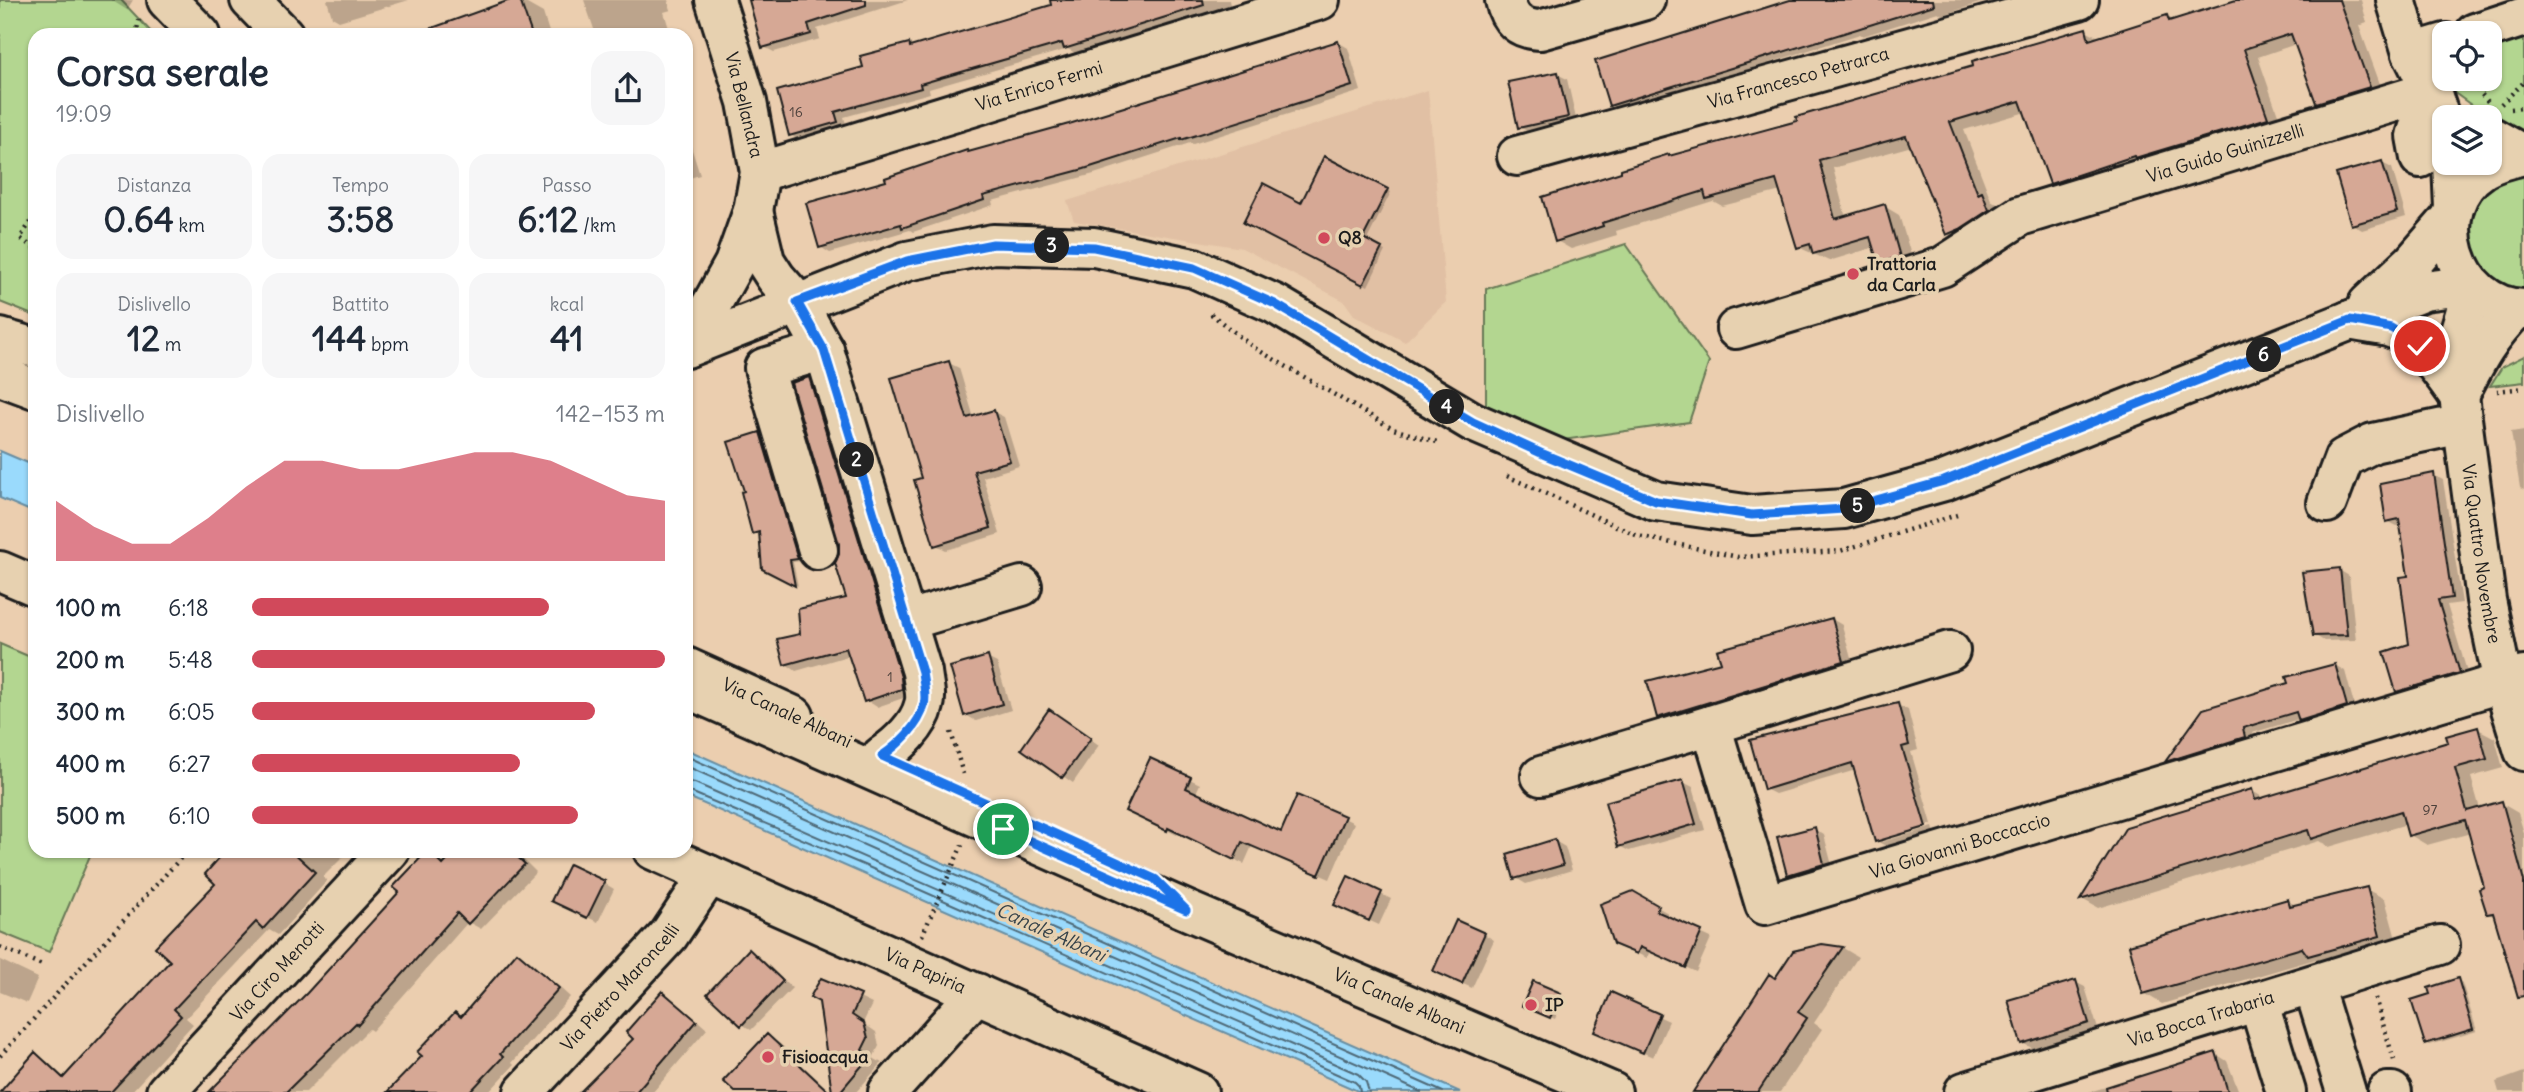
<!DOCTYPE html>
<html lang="it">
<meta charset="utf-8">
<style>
body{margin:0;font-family:Delius,sans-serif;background:#f6f6f7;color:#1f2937;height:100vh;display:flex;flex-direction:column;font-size:26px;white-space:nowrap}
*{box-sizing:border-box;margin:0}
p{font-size:23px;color:#747a83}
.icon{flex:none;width:38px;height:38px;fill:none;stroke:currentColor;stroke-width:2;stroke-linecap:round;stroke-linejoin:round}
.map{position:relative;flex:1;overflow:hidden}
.panel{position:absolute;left:28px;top:28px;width:665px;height:830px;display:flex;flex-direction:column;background:#fff;border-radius:21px;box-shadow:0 2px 5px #0004}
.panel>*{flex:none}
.controls{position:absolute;left:2432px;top:21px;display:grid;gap:14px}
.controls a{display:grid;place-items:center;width:70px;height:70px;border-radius:14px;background:#fff;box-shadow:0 2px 5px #0004;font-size:35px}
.pin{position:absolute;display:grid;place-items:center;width:60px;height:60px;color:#fff;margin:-30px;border:4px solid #fff;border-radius:50%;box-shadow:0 2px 7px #0007}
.km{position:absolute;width:35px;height:35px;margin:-18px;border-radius:50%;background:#222;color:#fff;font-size:19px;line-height:35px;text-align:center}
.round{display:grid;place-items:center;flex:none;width:74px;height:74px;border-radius:21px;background:#f6f6f7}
.headline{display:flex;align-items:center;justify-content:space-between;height:119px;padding:0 28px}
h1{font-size:38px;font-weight:700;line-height:52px}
.stats{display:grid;grid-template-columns:repeat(3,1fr);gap:10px;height:119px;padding:7px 28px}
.stats div{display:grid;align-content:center;border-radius:18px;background:#f6f6f7;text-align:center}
.stats b{font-size:35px;font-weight:700}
.stats small{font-size:19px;font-weight:400}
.stats p{font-size:19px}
.chart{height:196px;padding:14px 28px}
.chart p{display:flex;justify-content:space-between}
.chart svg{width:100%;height:126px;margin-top:7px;fill:#d1495b;opacity:.7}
ul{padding:0 28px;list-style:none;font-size:23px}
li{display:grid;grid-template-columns:112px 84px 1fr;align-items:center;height:52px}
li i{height:18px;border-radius:9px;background:#d1495b}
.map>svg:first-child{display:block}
.built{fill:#e1c0a4}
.green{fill:#b3d690;stroke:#687956;stroke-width:2}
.water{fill:#9adafc;stroke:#688ea2;stroke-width:2}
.shadow{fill:#0003}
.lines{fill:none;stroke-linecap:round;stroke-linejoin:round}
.shore{stroke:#4e6876;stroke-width:2}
.building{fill:#d6a895;stroke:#1c1c1c;stroke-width:2}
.minor-casing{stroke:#1c1c1c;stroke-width:44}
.major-casing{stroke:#1c1c1c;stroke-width:44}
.highway-casing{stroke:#1c1c1c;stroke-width:44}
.path{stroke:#1c1c1c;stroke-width:4.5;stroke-dasharray:2 5;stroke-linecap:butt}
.minor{stroke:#e7d1b0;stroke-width:38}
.major{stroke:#e7d1b0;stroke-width:38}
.highway{stroke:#e7d1b0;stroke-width:38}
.route-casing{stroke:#fff;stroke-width:14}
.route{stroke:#1a73e8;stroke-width:9}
.poi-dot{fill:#d1495b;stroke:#e7d1b0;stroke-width:2.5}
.labels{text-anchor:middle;stroke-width:7;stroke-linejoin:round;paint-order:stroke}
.number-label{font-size:14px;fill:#4a3f3a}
.street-label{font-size:18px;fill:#1c1c1c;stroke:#e7d1b0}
.poi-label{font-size:18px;font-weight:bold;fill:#1c1c1c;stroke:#e7d1b0;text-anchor:start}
.water-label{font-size:19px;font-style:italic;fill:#354249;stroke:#e7d1b0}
</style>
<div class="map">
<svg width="2524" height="1092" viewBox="0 0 2524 1092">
<rect width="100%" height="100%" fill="#ebceaf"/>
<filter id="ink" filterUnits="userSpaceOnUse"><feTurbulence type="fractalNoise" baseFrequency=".0143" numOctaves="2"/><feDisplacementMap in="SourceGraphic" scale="14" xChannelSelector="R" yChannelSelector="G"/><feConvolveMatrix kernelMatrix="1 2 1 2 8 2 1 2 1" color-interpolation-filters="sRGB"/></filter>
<g filter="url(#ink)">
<path class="built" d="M1428,90L1446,302L1405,342L1354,315L1344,301L1242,248L1074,221L1067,201Z"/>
<path class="green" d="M0,0H121L154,35H35V316L0,302Z
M2524,27V135L2478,110L2441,83L2432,58L2445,54V79H2490V38Z
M2524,169V294L2483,277L2466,250L2467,211L2491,179Z
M1626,244L1709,362L1689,422L1549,442L1486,407V289Z
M2524,356V382L2490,386L2502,367Z
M0,644L35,659V850L92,851L49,952L0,932Z"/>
<path class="water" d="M0,451L35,466V513L0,498Z
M686,749L1460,1092H1360L686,796Z"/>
<path class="shadow" d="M111,0H133L127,10Z
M327,0H409L339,21L332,17Z
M516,0H520L543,13L550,35H420Z
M584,0H668L671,10L664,12L671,35H596Z
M766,0H908L817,29L820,39L774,52L764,47Z
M1051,0H1229L1230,5L1075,53L1068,49L929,89L930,93L844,117L847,128L800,141L791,135L865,68L909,45L913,47L1053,6Z
M1795,0H1989L1942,15L1938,12L1863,36L1860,34L1620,110L1610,105Z
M2241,0H2361L2367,23L2359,26L2384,95L2332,110L2317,102L2296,44L2258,57L2282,126L2066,191L2052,183L2026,112L1964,130L1991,200L1996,203L2003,219L1962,242L1947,234L1912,146L1833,168L1846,218L1884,206L1899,215L1914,265L1894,271L1879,262L1875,247L1829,261L1798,247L1781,191L1722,206L1713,201L1616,231L1617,235L1571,249L1557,241L1624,173L1668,156L1671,157L1800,122L2086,30L2100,38L2167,17L2175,21Z
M1338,42L1348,48L1361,91L1193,144L1190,143L1094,174L992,201L993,205L913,232L910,230L830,253L820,247L889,182L967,151L971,153L1070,125Z
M1557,74L1567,79L1577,123L1529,132L1519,127Z
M686,131L700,175L686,179Z
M1325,158L1391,192L1366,242L1385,251L1368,286L1245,222L1302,205Z
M2382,163L2392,168L2406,217L2362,230L2352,224Z
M949,363L959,368L974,418L994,412L1004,417L1019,466L983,477L1000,534L946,550L936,545L923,479Z
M809,379L820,385L912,695L877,707L866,700L851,655L796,671L786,664L802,636L848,599Z
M2524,430V490L2520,488L2511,432Z
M760,434L764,437L802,561L793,562L798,586L764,568L761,534L754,533L746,492Z
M2433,475L2443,480L2462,603L2447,605L2469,678L2407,696L2397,691L2411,645L2410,577L2402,526H2397L2387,521Z
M2339,570L2349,576L2356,640L2324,641L2314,635Z
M1832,619L1842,625L1853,666L1669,723L1659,717L1723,663Z
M987,658L997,663L1011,710L976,721L966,715Z
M2335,665L2345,671L2356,712L2310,726L2299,719L2252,733L2254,742L2176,766L2167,761L2290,684Z
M1898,705L1908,710L1918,750L1911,752L1932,824L1882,838V842L1933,827L1935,833L1887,847L1877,841L1856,770L1775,794L1765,789Z
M1059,717L1099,745L1073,783L1023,749Z
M2478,729L2495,738L2503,768L2471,777L2480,809L2501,803L2518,813L2524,833V974L2496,918L2488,913L2487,888L2471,833L2427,845L2410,835L2407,824L2329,847L2319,841L2098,908L2082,899L2252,791L2266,799L2450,743Z
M1151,760L1200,784L1195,795L1282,835L1344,818L1354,823L1330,879L1252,846L1244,864L1178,833L1177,835L1137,816Z
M1683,782L1693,787L1705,830L1629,851L1619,846Z
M1814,829L1824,835L1833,869L1798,880L1788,874Z
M1555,841L1565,847L1572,870L1526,884L1516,878Z
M229,850H350L323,877L327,881L278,935L269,930L186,1018L193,1024L131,1092H1L35,1055L48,1062L65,1078L173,961L217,883Z
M459,850H514L536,872L481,929L468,922L372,1031L369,1029L306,1092H212L308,994L401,892L428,852L446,865Z
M1348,878L1391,899L1379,925L1346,910Z
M604,883L614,889L598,922L563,906Z
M2366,889L2385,899L2398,946L2327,966L2316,959L2162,1004L2144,993L2288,901L2297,906Z
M1632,893L1668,913L1666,917L1711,938L1696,972L1650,951L1647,958L1614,943Z
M1484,934L1494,940L1472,988L1445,976Z
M1822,946L1843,948L1858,957L1814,1023L1822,1029L1780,1092H1703L1776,980Z
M750,951L760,957L792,988L751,1030L742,1024Z
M518,954L530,961L570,997L512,1063L514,1065L489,1092H390L424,1055L456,1014L462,1018Z
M0,960L38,978L27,1003L0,992Z
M822,980L872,1004L863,1023L876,1032L879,1046L873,1058L882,1063L856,1092H833Z
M2458,980L2462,983L2477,1031L2430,1045L2426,1043L2432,995Z
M2075,982L2085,987L2098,1029L2032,1048L2022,1043Z
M1534,983L1565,997L1555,1019L1528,1007Z
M663,993L674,1000L707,1029L653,1092H583L636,1039Z
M1612,995L1669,1021L1653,1057L1606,1037Z
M767,1036L779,1043L831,1092H737Z
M2216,1054L2227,1061L2239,1092H2089Z
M2524,1072V1092H2499L2496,1082Z"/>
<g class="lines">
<path class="shore" d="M686,756L1443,1092
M686,766L1421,1092
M686,781L695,783L1358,1074L1366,1082L1369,1092
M686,790L866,866L1355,1082L1359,1086L1360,1092"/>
</g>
<path class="building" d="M510,0H520L532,35H421V32Z
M749,0H866V5L808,24L811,34L762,48Z
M1050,0H1203L1204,5L1064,49L1062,43L920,84L921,88L835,112L838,122L789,136L777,91L863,67L860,56L909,43L910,47L1051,5Z
M1790,0H1933L1934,5L1609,106L1595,61Z
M2236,0H2339L2370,87L2316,103L2291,34L2244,49L2268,118L2135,158L2134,156L2050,184L2020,101L1950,122L1978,194L1982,192L1989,210L1960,229L1946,235L1906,136L1819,160L1835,219L1885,204L1900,257L1878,263L1870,237L1813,254L1810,244L1797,248L1776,180L1706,199L1704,191L1602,223L1603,226L1555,242L1542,197L1621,172V169L1669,154V156L1797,121L1796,117L1973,66L1972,61L2086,28L2089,40L2167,15L2169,21Z
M1338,41L1352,86L1181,140V138L1084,169L983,196L984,200L902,228L901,224L819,248L806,203L886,181L885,178L967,150L968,152L1069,124Z
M1558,72L1568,117L1518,128L1508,82Z
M1324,156L1388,189L1363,238L1382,248L1363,285L1243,223L1263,183L1301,203Z
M2382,161L2397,212L2351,225L2336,174Z
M949,361L967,418L994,410L1010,461L974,471L991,528L934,546L914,480L921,478L891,378Z
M809,377L901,677L902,689L864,702L846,648L784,665L777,639L800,634L798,609L846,598L835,563L839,554V544L791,383Z
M760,432L798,559L790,560L795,586L762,569L759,532L752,534L741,492L744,491L728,442Z
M2434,473L2452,598L2438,600L2460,673L2396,692L2384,652L2409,644L2400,577L2408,576L2399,519L2386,522L2380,484Z
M2340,568L2347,635L2313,636L2302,572Z
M1832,618L1844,661L1657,718L1647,681L1721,662L1717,650Z
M988,656L1002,704L964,716L950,667Z
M2335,664L2347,706L2299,721L2296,712L2243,728L2245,737L2165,762L2203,709L2288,683L2286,677Z
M1898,703L1909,745L1902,747L1926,827L1875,842L1852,763L1764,790L1750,740Z
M1049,709L1091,738L1062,778L1021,749Z
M2478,727L2487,759L2455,768L2467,811L2502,801L2524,881V996L2518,997L2493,913L2487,914L2479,889L2484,887L2465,820L2408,836L2401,811L2311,839L2308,830L2080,900L2126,827L2252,789L2255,800L2448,742L2446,736Z
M1150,758L1191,777L1186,788L1281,832L1297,795L1345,816L1319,875L1242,842L1234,860L1168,828L1167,831L1125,811Z
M1683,780L1696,824L1618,847L1605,802Z
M1815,827L1824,864L1787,875L1777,837Z
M1555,839L1563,865L1514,879L1507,854Z
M226,850H291L315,872L263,929L256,922L174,1009L181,1016L111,1092H0L35,1052L63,1078L170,961L155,947L215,884L205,874Z
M428,850L443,865L457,850H510L525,864L468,924L457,913L358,1025L356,1023L286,1092H209L307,993L399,892L393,887Z
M569,864L605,881L587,918L551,901Z
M1348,876L1382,892L1369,921L1334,905Z
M2367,887L2380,936L2308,956L2302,948L2143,994L2129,945L2288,899L2290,906Z
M1633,891L1659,906L1656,911L1702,931L1686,968L1640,947L1637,954L1613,944L1600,904Z
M1456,920L1485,933L1462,984L1433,971Z
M1822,944L1843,947L1798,1012L1807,1018L1758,1092H1693L1769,974L1775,978L1793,951Z
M749,949L783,981L741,1026L707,994Z
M517,952L559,988L500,1054L503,1057L470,1092H387L422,1056L417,1052L455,1012L461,1017Z
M821,978L861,995L852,1015L864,1023L868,1038L862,1050L871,1055L840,1092H832L819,1002L810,997Z
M2458,978L2473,1029L2425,1044L2411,1000L2430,994L2428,988Z
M2076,980L2089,1023L2021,1044L2008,1000Z
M1533,981L1561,993L1550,1018L1522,1006Z
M662,991L697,1021L636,1092H580L633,1039L626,1032Z
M1611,992L1660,1014L1643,1053L1594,1032Z
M767,1034L829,1092H735L723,1081Z
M2216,1052L2228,1092H2107L2106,1087Z"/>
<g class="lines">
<g class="minor-casing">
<g id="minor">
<path d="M167,0L201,35"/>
<path d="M1505,0C1509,20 1520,29 1540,30L1645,0"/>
<path d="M2396,0L2412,53L2431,91L2445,133"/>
<path d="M2475,33L2524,17"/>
<path d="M2412,53L2445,43"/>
<path d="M2490,136L2524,155"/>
<path id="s1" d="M1517,156L2079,0"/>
<path d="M2420,158L2416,136L2431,91"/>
<path d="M2452,163L2454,208"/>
<path id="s2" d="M760,172L1320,0"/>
<path d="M753,211L765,261L776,278L797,302L824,350L922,672C923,682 927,696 924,705C919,726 898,745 882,756"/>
<path id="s3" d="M2473,287L2458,337L2455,359L2459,396L2486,600L2503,683L2524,751"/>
<path d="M2350,320C2362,323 2376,324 2388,327C2418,335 2442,373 2459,396"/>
<path id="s4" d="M1736,329L1942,267L2020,216L2431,91"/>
<path d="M688,347L734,264L753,211L760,172L747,102L715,0"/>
<path d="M2461,391C2478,357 2489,337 2516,309"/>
<path d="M2327,503L2344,458L2373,443L2462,424"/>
<path d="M818,550L764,368L824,350"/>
<path d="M906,621L1022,586"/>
<path d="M686,667L794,716"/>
<path d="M1711,725L1950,651"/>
<path id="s5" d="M1541,776L1711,725L1765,905L2524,676"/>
<path d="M2313,985L2346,1092"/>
<path d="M2258,1001L2286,1092"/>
<path id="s6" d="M166,1092L390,850"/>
<path id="s7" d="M524,1092L669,935L709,875"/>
<path d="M888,1092L977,993"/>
<path id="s8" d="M1964,1092L2440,945"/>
<path d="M2387,1092H2392"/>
</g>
</g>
<g class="major-casing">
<g id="major">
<path d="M250,0L284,35"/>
<path d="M2524,155C2509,158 2496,161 2483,169C2423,208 2454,308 2524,309"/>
<path d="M2368,304L2413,262L2451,218"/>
<path d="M686,348L907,261L993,244L1094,247L1194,268L1275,304L1473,422L1656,501L1752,515L1844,509L1944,481L2424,291L2471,285"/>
<path d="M0,571L35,586"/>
<path id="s9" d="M686,688L1186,910L1612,1092"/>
<path id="s10" d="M653,850L1198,1092"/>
</g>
</g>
<g class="highway-casing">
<path id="highway" d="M0,338L35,348
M0,376L35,389"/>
</g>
<path class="path" d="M136,35L139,20
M2468,79L2490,104
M2501,104L2524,82
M2511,109L2524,108
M35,216L20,238L35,249
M1211,314L1253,347L1393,429L1437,442
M2497,391L2524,388
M1507,476L1638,536L1738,557L1840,551L1957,515
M951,732L963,774
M922,936L962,845
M0,947L42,965
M2375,998L2394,1060
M0,1056L188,850"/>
<use href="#minor" class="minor"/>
<use href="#major" class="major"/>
<use href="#highway" class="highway"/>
</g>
</g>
<g class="lines" filter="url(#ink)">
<g class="route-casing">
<path id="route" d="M1003,829L1186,910L1155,879L882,756C898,745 919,726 924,705C927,696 923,682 922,672L824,350L797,302L907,261L993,244L1094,247L1194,268L1275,304L1473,422L1543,454L1656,501L1752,515L1844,509L1944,481L2350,320L2391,328L2420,346"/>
</g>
<use href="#route" class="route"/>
</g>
<g class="poi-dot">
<circle cx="1324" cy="238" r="7"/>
<circle cx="1853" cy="274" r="7"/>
<circle cx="1531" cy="1005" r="7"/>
<circle cx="768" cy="1057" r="7"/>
</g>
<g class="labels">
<g class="number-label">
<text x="796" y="117">16</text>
<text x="890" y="682">1</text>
<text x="2430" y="815">97</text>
</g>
<g class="street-label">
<text dy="6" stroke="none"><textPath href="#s1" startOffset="292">Via Francesco Petrarca</textPath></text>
<text dy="6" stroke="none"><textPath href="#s2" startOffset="292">Via Enrico Fermi</textPath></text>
<text transform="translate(744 105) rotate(76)" y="6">Via Bellandra</text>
<text dy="6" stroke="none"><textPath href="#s4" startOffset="523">Via Guido Guinizzelli</textPath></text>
<text dy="6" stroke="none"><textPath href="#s3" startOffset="271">Via Quattro Novembre</textPath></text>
<text transform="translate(787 713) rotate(25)" y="6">Via Canale Albani</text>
<text dy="6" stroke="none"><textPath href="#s5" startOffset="569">Via Giovanni Boccaccio</textPath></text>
<text dy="6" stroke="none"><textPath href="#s10" startOffset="298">Via Papiria</textPath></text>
<text dy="6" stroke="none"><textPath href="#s6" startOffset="164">Via Ciro Menotti</textPath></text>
<text dy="6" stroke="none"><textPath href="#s7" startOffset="142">Via Pietro Maroncelli</textPath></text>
<text dy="6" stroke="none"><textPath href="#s9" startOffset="779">Via Canale Albani</textPath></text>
<text dy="6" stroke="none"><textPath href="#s8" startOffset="248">Via Bocca Trabaria</textPath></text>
</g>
<g class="poi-label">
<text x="1338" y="244">Q8</text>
<text x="1867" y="270">Trattoria<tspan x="1867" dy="21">da Carla</tspan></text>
<text x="1545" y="1011">IP</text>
<text x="782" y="1063">Fisioacqua</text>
</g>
<g class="water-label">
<text transform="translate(1051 932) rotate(24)" y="7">Canale Albani</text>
</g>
</g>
</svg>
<div class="controls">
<a><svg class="icon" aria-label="locate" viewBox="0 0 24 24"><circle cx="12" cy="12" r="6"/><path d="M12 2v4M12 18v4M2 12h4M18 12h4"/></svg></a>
<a><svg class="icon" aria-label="layers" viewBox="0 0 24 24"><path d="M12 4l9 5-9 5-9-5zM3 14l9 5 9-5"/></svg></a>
</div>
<div class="pin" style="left:1003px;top:829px;background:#1e9e55"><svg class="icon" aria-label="arrive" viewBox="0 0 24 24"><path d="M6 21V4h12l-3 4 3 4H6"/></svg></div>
<div class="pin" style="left:2420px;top:346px;background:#d93025"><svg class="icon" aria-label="check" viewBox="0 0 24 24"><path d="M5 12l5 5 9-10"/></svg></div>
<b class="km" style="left:857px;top:460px">2</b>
<b class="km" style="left:1052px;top:246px">3</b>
<b class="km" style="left:1447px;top:407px">4</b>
<b class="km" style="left:1858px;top:506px">5</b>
<b class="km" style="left:2264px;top:355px">6</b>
<section class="panel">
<div class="headline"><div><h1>Corsa serale</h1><p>19:09</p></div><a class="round"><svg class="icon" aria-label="share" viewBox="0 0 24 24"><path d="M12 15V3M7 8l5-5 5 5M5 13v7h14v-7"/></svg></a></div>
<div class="stats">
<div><p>Distanza</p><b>0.64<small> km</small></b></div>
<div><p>Tempo</p><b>3:58</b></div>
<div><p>Passo</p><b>6:12<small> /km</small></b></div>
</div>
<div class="stats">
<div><p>Dislivello</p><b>12<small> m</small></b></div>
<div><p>Battito</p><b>144<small> bpm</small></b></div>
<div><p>kcal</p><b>41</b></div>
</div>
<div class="chart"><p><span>Dislivello</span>142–153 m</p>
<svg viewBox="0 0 160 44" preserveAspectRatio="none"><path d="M0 44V23L10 32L20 38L30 38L40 29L50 18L60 9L70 9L80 12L90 12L100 9L110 6L120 6L130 9L140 15L150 21L160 23V44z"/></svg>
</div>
<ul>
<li><b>100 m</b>6:18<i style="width:72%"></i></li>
<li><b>200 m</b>5:48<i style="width:100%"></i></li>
<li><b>300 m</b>6:05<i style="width:83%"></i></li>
<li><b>400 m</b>6:27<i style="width:65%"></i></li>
<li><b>500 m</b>6:10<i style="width:79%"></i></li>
</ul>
</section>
</div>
